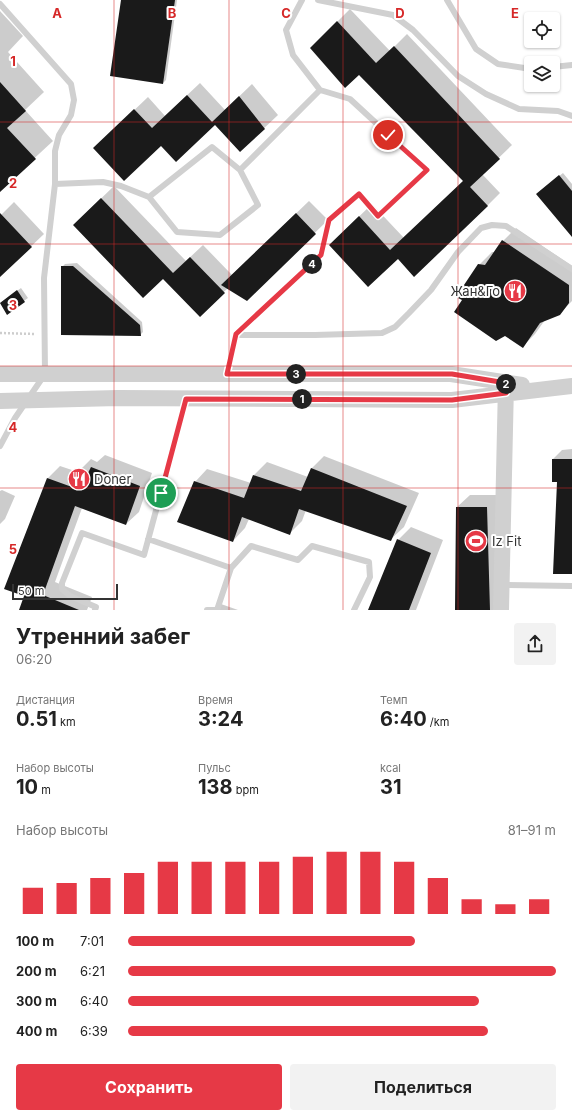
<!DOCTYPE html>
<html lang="ru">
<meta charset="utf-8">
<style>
body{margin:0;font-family:Inter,sans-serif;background:#f2f2f2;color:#222;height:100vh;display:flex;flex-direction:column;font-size:15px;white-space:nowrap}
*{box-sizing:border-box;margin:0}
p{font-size:13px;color:#767676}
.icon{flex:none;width:22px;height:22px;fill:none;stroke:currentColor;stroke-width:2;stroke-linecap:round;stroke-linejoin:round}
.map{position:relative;height:610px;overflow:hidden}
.side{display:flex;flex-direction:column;background:#fff;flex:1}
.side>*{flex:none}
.fabs{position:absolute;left:524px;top:12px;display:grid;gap:8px}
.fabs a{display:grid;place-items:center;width:36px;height:36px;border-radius:4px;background:#fff;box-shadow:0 1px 3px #0004;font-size:20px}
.scale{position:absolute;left:12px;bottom:10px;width:106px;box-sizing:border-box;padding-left:4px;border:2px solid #333;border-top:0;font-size:11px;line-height:14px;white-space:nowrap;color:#333;-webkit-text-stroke:3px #fff;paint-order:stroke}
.pin{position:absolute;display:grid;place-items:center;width:34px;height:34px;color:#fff;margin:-17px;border:2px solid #fff;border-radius:50%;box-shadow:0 1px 4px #0007}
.km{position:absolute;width:20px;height:20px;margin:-10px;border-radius:50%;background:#222;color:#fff;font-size:11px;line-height:20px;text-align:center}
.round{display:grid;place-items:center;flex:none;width:42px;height:42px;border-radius:4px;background:#f2f2f2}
.summary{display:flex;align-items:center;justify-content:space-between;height:68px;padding:0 16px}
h1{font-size:22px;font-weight:700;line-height:30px}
.metrics{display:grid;grid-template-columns:repeat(3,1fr);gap:6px;height:68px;padding:4px 16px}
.metrics div{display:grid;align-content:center}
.metrics b{font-size:20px;font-weight:700}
.metrics small{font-size:11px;font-weight:400}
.metrics p{font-size:11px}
.chart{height:112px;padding:8px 16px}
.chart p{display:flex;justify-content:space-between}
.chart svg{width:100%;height:72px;margin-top:4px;stroke:#e63946;stroke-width:6}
.cta{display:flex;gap:8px;margin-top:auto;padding:8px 16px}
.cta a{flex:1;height:46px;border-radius:4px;background:#e63946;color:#fff;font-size:16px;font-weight:700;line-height:46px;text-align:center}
.cta a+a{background:#f2f2f2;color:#222}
ul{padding:0 16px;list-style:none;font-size:13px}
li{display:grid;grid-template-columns:64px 48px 1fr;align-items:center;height:30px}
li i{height:10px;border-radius:5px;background:#e63946}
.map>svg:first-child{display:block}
.shadow{fill:#0003}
.building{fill:#1a1a1a}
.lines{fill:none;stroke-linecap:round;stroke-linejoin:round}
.path{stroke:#cdcdcd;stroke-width:2.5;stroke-dasharray:2 2;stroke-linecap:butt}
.service{stroke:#d0d0d0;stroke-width:6}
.tertiary{stroke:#d0d0d0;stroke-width:16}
.route-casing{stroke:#fff;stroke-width:8}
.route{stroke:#e63946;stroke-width:5}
.grid{fill:none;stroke:#d62828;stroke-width:1;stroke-opacity:0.55}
.labels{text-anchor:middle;stroke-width:4;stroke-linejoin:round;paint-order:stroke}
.poi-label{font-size:13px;fill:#333;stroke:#fff;text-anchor:start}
.grid-label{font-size:13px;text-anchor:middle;font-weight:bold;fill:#d62828;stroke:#fff;stroke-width:4;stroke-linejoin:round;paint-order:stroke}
</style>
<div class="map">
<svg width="572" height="610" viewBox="0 0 572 610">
<rect width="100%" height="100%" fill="#fff"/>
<path class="shadow" d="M122,0H177L166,80L163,83Z
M350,9L390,51L407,34L512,145L482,174L500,193L487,206L398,258L343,232L372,204L404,238L464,180L359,74L311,48Z
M0,11L23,36L8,52L44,92L25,110L53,141L0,190Z
M200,83L225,110L252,84L278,115L240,151L215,124L161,145L107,136L148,97L165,116Z
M563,173L572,184V233L540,191Z
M114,186L186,261L203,245L232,275L309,201L328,220L246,300L228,288L200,315L164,277L87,212Z
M14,202L44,234L0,276V216Z
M516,228L572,266V301L559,314L545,320L535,334L522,347L463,300L479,265L492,252H495L503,241Z
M77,263L142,322L143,332L140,335L62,267L65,264Z
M21,288L28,298L7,313L0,303Z
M572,449V573L558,481L553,459L562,450Z
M105,455L152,473L139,512L126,524L82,508L55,582L92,597L87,610H20L25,596L48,478L60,466L78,472L91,459L97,462Z
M324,456L419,493L404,527L391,539L306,510L302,521L289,534L249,519L245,528L233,541L195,482L207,469L251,483L254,475L267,462L308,477L311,469Z
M2,490L15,496L5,519L0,524V491Z
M470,495H500L503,610H456L457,507Z
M411,527L443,540L416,610H369L398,540Z
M221,604L238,610H215Z"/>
<path class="building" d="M121,0H175L163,84L110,76Z
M337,21L376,63L394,46L500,159L470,187L488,206L414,277L398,259L368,287L329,245L359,216L390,250L463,181L359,75L345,88L310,48Z
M0,82L26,111L7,128L36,159L0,192Z
M187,95L212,122L239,96L265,129L240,152L215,125L176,162L161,146L124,181L93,148L134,109L152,128Z
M559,175L572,191V237L536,194Z
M101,198L173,273L190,257L225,293L200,317L163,279L143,298L73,225Z
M0,213L32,247L0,277Z
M296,213L316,234L247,301L221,285Z
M502,240L569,285V303L560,315L540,323L523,348L505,336L496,341L454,312L462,300L456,297L478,264L485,265Z
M61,266H73L140,325L141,336L61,335Z
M17,290L25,302L7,315L0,303Z
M552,459H572V574H553L557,482H552Z
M91,467L140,486L126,525L75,506L43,595L79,610H19L24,596L4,589L47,478L72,487L77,471L87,475Z
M311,468L407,506L391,541L299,509L290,535L242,517L233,542L177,522L194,481L244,498L253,475L301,491Z
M456,507H487L490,610H455Z
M397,539L431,553L409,610H368Z"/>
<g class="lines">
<path class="path" d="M0,333L35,334"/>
<path class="service" d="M318,0L393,15L413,30L458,76L486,94L519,109L558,111L572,116
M447,0L476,49L498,64L531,69
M0,4L71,84L74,100L71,115L59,135L55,151V184L44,278L45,374L15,418L0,446
M553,67L572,65
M212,147L240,170L258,205L220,235L177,232L149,197Z
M240,170L320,90
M55,184L103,182L121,186L149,197
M235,335H315L382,333L395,327L409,313L431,290L458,252L481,228L492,225L506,226L572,269
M227,374L235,335L321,255L329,220L359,194L378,215L427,170L350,99L320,90L293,55L286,30L302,0
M148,539L231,568L251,546L298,560L312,546L369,562L370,577L354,610
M502,585L572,586
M95,610L96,607L70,596L62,589V583L82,533L144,555L186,399
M207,610H215
M217,610L231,568"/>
<path class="tertiary" d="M0,374H451L522,385
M0,401L118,398L452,400L572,386
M501,610L506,384"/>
</g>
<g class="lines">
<g class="route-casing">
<path id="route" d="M161,493L186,399L452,400L506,393V383L452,374H227L236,334L321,255L329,220L359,194L378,216L427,170L388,135"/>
</g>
<use href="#route" class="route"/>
</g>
<path class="grid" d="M114,0V610M229,0V610M343,0V610M458,0V610M0,122H572M0,244H572M0,366H572M0,488H572"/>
<defs>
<g id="restaurant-disc" transform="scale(1.15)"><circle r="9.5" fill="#e63946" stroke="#fff"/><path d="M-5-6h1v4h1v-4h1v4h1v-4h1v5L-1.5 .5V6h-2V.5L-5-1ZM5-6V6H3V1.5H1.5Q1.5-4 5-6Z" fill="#fff"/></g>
<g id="stadium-disc" transform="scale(1.15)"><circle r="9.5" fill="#e63946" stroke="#fff"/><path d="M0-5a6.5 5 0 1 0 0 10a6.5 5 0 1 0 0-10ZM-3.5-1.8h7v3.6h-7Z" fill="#fff"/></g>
</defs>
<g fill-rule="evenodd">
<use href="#restaurant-disc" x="515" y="291"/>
<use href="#restaurant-disc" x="79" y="479"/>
<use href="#stadium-disc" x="476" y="541"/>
</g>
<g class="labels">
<g class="poi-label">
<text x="500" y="296" text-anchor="end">Жан&amp;Го</text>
<text x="94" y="484">Doner</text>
<text x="492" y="546">Iz Fit</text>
</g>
</g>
<g class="grid-label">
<text x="57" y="18">A</text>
<text x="172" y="18">B</text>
<text x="286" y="18">C</text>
<text x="400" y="18">D</text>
<text x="515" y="18">E</text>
<text x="13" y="66">1</text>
<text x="13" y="188">2</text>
<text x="13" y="310">3</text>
<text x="13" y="432">4</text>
<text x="13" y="554">5</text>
</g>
</svg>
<div class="fabs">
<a><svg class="icon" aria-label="locate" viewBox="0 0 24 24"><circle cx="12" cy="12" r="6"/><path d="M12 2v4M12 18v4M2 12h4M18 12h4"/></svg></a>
<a><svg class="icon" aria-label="layers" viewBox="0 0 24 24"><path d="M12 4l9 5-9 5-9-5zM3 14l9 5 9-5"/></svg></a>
</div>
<div class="scale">50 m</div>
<div class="pin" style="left:161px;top:493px;background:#1e9e55"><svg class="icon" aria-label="arrive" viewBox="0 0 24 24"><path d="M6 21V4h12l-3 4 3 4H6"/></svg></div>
<div class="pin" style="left:388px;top:135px;background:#d93025"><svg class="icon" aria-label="check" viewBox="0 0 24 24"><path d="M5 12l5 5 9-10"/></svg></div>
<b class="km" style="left:302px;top:399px">1</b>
<b class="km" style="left:506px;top:384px">2</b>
<b class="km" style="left:296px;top:374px">3</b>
<b class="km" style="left:312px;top:264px">4</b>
</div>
<section class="side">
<div class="summary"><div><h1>Утренний забег</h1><p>06:20</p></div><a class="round"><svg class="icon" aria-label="share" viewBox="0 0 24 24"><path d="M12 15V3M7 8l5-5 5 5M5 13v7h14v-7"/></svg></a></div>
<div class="metrics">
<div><p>Дистанция</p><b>0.51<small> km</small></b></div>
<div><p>Время</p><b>3:24</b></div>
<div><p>Темп</p><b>6:40<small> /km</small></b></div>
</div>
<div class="metrics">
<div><p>Набор высоты</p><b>10<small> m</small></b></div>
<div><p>Пульс</p><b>138<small> bpm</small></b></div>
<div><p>kcal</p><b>31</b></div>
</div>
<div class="chart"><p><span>Набор высоты</span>81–91 m</p>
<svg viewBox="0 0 160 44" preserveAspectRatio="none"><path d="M5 44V28M15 44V25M25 44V22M35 44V19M45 44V12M55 44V12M65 44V12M75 44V12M85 44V9M95 44V6M105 44V6M115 44V12M125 44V22M135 44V35M145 44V38M155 44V35"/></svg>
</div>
<ul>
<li><b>100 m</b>7:01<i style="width:67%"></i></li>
<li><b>200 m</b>6:21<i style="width:100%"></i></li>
<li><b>300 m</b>6:40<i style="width:82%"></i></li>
<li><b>400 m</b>6:39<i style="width:84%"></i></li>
</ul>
<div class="cta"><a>Сохранить</a><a>Поделиться</a></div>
</section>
